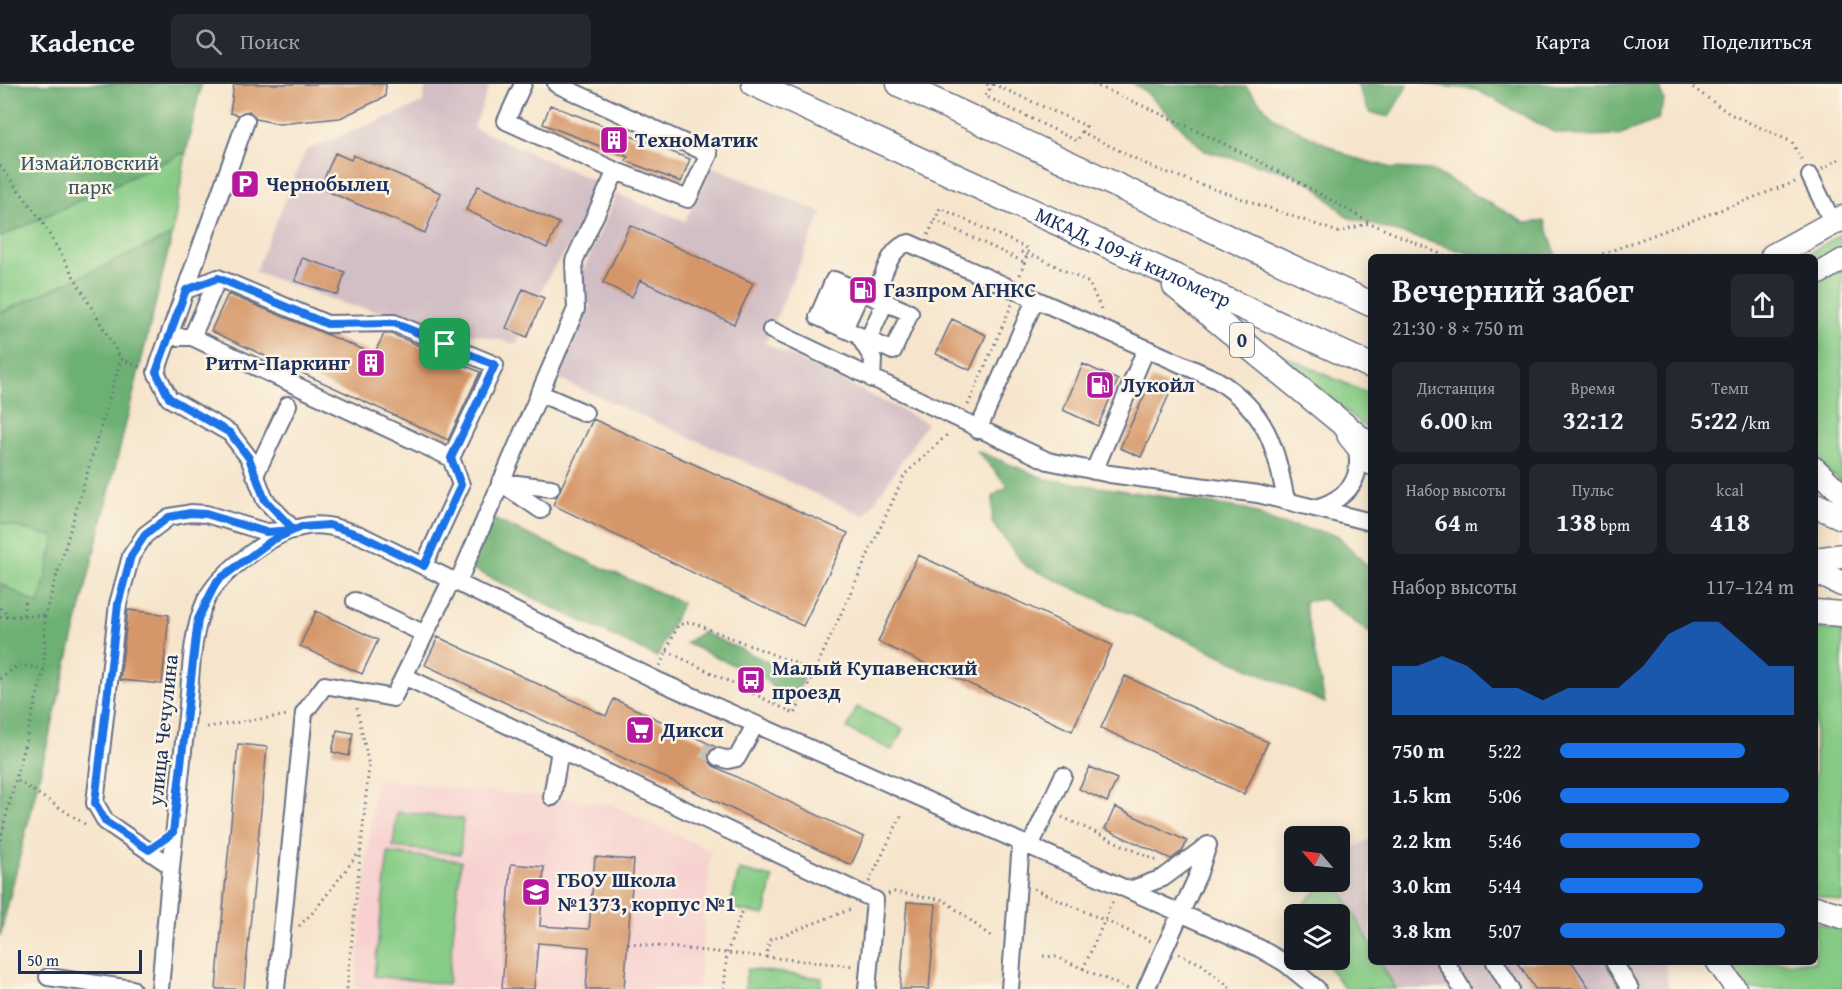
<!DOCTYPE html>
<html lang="ru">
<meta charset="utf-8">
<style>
body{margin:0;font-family:"Gentium Book Plus",serif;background:#242831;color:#f1f3f6;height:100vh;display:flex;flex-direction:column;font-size:22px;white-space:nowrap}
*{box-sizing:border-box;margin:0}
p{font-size:20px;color:#9ea1a6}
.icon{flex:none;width:33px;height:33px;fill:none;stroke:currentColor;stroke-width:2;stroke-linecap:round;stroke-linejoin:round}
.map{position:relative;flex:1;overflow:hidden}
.details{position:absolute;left:1368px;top:170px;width:450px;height:711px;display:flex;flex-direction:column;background:#171b24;border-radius:9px;box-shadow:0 3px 15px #0003}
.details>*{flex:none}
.needle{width:39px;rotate:298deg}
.buttons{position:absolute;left:1284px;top:742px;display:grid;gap:12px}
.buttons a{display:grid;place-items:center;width:66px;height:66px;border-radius:9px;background:#171b24;box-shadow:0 3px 15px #0003;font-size:30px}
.scale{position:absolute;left:18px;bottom:15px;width:124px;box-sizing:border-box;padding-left:6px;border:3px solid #1b2f5e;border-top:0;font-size:16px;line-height:21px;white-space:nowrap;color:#1b2f5e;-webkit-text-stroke:4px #fcf5e5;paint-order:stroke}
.pin{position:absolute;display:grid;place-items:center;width:51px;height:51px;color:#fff;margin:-26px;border-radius:12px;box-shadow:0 3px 9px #0006}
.round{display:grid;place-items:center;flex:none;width:63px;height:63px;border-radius:9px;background:#242831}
.summary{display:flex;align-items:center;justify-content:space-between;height:102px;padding:0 24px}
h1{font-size:33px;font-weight:700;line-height:45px}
.metrics{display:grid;grid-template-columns:repeat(3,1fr);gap:9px;height:102px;padding:6px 24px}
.metrics div{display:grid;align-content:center;border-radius:9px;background:#242831;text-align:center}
.metrics b{font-size:26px;font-weight:700}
.metrics small{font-size:16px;font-weight:400}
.metrics p{font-size:16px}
.chart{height:168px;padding:12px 24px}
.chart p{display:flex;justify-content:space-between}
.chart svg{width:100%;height:108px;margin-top:6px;fill:#1a73e8;opacity:.7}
ul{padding:0 24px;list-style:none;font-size:20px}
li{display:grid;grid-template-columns:96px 72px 1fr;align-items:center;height:45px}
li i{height:15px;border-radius:8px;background:#1a73e8}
header{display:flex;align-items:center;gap:36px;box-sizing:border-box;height:84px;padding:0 30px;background:#171b24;border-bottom:2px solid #363941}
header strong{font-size:28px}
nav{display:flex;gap:33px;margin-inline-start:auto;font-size:21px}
.search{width:420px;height:54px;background:#242831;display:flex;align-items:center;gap:15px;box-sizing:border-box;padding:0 21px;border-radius:9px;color:#9ea1a6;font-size:22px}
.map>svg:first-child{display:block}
.built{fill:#f7d0cf}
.industrial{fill:#d2bec5}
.green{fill:#87cc86;stroke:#517e72;stroke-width:1.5}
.forest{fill:#6db073;stroke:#447068;stroke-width:1.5}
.building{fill:#d59769}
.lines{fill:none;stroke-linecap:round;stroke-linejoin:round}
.minor-tunnel{stroke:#cac1b6;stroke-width:16;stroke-dasharray:16 8;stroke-linecap:butt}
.minor-casing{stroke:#686f84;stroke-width:20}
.major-casing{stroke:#686f84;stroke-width:24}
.highway-casing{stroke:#686f84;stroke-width:27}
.path{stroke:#686f84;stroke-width:3;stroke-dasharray:1.5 4.5;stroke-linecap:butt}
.minor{stroke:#fff;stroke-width:16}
.major{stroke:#fff;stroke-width:21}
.highway{stroke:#fff;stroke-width:24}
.route-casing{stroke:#fff;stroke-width:12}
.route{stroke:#1a73e8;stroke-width:8}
.labels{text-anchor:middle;stroke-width:5;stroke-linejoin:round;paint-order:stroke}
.shield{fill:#fcf5e5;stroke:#5e6a86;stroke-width:1.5}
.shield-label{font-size:20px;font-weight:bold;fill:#1b2f5e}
.poi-label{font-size:21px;font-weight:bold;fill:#1b2f5e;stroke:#fcf5e5;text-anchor:start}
.park-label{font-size:21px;fill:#365668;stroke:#fcf5e5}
.street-label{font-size:21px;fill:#1b2f5e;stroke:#fcf5e5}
</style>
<header>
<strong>Kadence</strong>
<div class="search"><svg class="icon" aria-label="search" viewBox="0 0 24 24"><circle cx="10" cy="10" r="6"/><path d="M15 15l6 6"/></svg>Поиск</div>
<nav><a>Карта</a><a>Слои</a><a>Поделиться</a></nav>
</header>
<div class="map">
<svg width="1842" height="905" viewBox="0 0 1842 905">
<rect width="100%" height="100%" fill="#fcf5e5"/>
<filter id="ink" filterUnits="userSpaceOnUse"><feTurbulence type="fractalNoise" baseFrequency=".0167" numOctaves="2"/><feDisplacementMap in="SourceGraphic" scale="12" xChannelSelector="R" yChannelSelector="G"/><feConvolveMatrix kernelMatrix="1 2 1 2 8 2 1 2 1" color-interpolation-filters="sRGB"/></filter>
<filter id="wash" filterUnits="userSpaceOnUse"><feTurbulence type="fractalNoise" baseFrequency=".008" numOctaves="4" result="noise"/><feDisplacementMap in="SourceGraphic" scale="24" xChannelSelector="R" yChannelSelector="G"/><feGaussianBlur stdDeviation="1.35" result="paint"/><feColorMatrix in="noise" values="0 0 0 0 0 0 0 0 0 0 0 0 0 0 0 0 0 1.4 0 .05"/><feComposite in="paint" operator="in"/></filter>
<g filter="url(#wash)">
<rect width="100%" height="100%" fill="#f6e5cc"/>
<path class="built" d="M375,695L610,720L711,767L698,905H355Z"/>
<path class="industrial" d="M426,0H490L474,44L597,98L574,155L551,188L516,260L345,220L255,188L306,66L423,19Z
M712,82L822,129L765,259L927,339L865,432L557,294L590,222L581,211V192L617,110L685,137Z
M1371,754V861L1336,798H1340V772Z
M1380,878H1665L1669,905H1396Z"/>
<path class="green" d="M0,0H201L186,68L172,151L0,852Z
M1842,150V168L1815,183V172H1804Z
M1842,186V399L1815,375V204L1833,189Z
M1273,267L1371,311V348Z
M1815,544L1842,547V818L1815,811Z
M857,623L903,645L892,666L847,645Z
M397,728L463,735L460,770L393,763Z
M388,769L461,777L448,900L374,892Z
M739,786L773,794L765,831L730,824Z
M1325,798H1336L1371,861V878H1380L1396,905H1345L1323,876H1340V831H1294V838L1291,833Z
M1815,838L1842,846V905H1744L1726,878H1815Z
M747,885L822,894L821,905H745Z"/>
<path class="forest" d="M0,0H201L186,68L0,153Z
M1134,0L1246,3L1274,34L1351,73L1392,84L1431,86L1525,139L1545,137L1556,172H1478L1347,133L1313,100L1293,90L1205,67L1145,7Z
M1357,0H1408L1389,33L1369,28Z
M1426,0H1658L1664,16L1658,36L1618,51L1577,52L1554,48L1477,6Z
M172,151L0,852V499L39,521L55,453L0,439V229Z
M977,367L1046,395L1246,425L1277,439L1337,451L1371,486V550L1323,515L1304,518L1325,619L1025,482L992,439L993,412L1008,402Z
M493,435L682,519L657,573L470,484Z
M702,548L804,594L792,619L781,613L766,596L686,559Z"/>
<g id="blocks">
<path class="building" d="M234,0H386L385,13L340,34L279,40L256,35L249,27L238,31L230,29Z
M550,21L690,75L681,98L626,77L628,73L543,40Z
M335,69L351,76L353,71L441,109L425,149L320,104Z
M478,102L559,139L547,164L466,126Z
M630,141L753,199L734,240L640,196L632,213L603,199Z
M302,174L345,188L338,211L295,197Z
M523,205L544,214L527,253L506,244Z
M228,210L374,270L384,250H392L480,288L448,356L211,247Z
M952,235L986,251L970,286L936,270Z
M1083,280L1118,296L1098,342L1063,326Z
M1152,295L1172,304L1141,373L1120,364Z
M593,335L848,449L803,542L553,421Z
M918,471L1112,561L1072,647L878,558Z
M128,526L169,531L162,600L120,596Z
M316,527L378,556L362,590L300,562Z
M438,553L606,632L614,615L716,663L708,671V676L713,682L864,753L851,781L425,581Z
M1125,592L1268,658L1244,710L1101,644Z
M337,646L353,649L349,672L332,668Z
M238,660L267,663L244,905H216Z
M1090,683L1117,695L1107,718L1079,705Z
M1115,723L1187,757L1182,767L1171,775L1105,745Z
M595,773L634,776L624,905H586L589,863L538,859L534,905H502L511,780L544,783L540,842L589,845Z
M907,818L936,820L929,905H900Z
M1518,878H1572L1590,905H1535Z"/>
</g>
</g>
<g filter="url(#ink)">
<use href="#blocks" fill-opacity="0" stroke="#686f84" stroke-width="1.5"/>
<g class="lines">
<path class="minor-tunnel" d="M702,666L718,673"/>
<g class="minor-casing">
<path id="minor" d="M556,0L709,70L688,115L616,87
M246,37L156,288L169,314L230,349L249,374L265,416L294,446
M1810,92L1833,139
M834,196L910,229L893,267L818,233Z
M186,206L218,194L327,240L394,239L495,281L451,374
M875,214C882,197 888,163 909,159L1217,296C1268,329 1275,361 1286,416
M831,240L848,202
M844,245L861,208
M771,246L1048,377L1110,390L1258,410L1371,438
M859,252L873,275L872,295
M169,253H192L451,374L461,401L424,481
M192,253L218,194
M868,256L885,218
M539,309L585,329
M978,346L1035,216
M1094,387L1146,265
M255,391L288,321
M500,398L551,404
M504,401L541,426
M1316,424C1349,414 1364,394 1356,361
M458,498L576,225L574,177L616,87L506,37L523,0
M355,517L425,550L452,495
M404,592L425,550
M718,673L728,676L737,674L755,641
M552,713L560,666
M1030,762L1063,692
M171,782L106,738L95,719L118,520L131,472L145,451L169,433L191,429L206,430L266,448L284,447
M1130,806L1163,794L1208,761
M1446,878L1462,905
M1495,878L1511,905
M1614,878L1630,905
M48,893L132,905
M160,905C168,814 176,723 187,632C191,595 190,551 206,516C219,489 272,449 302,443C322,438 341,445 360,451L656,596L1259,864L1285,879L1317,905
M276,905L304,629L325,601L393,614L404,592L875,816L867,905
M1010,905L1021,758
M1146,905L1198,791L1208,761"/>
</g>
<g class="major-casing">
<path id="major" d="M1815,192L1842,176
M1348,352L1371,380
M1815,384L1842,410
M1717,878L1736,905"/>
</g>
<g class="highway-casing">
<g id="highway">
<path id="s1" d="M754,0L1371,282"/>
<path d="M899,0L1371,220"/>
<path d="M1773,172L1842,134"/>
<path d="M1175,202L1371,363"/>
<path d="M1815,421L1842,433"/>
<path d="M1815,476L1842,472"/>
<path d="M1815,487L1842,500"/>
<path d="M1815,528L1842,530"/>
<path d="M1815,824L1842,832"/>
</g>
</g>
<path class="path" d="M987,0L991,5
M993,0L985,12L1077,57L1082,48L1154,84L1338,148L1370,139L1445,172
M993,0L1086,42L1082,48
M1093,0C1188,41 1280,85 1370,139
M1688,0L1730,30L1792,58L1802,77
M0,82L40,134L121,275
M1822,85L1842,73
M928,151L935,136
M1021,168L1040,174L1089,199L1102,227
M1597,172L1795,98
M1020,191L1029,165L940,124L935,136L1024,178
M968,321L1012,220
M0,524L10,531
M23,531L26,514
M0,533L45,531
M667,567L795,630L905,390L949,349
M660,582L678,541L691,538L830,593
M0,595L18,581L44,585
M207,643L288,631
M18,697L88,742
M1062,733L1159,778
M0,756L44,585L45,531L121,275L140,283
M869,798L901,732
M1034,805L1151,857
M888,810L894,808L944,816L993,854
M299,842L315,826L361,766
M628,859L766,873L770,856L854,824
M1179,870L1201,880L1232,905
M1043,872L1057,873L1128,905
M766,873L854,882
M1083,885L1114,815
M347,905L369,682L357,624
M724,905L727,869L742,826"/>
<use href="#minor" class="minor"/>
<use href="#major" class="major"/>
<use href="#highway" class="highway"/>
</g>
</g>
<g class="lines" filter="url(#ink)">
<g class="route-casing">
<path id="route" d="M445,260L394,239L327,240L218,194L186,206L156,288L169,314L230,349L249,374L265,416L294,446L266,448L206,430L190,429L169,433L145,451L131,472L118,520L95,719L106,738L149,766L173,749L198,535L217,497L271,457L301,443L329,441L360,451L424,482L461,401L451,374L495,281L445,260"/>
</g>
<use href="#route" class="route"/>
</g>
<defs>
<g id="building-square" transform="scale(1.5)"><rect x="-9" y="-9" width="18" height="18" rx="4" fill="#b5179e" stroke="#fcf5e5"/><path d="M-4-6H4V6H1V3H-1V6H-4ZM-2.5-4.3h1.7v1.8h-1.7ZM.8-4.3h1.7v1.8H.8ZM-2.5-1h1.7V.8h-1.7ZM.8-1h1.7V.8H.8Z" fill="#fff"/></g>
<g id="parking-square" transform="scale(1.5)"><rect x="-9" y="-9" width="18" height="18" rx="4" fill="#b5179e" stroke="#fcf5e5"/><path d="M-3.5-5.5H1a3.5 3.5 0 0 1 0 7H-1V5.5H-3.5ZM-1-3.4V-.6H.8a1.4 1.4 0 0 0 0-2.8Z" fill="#fff"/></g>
<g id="fuel-square" transform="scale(1.5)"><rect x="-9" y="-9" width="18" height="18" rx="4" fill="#b5179e" stroke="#fcf5e5"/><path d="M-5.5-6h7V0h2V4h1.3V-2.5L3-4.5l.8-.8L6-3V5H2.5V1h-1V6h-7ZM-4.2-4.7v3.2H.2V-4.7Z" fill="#fff"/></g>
<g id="bus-square" transform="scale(1.5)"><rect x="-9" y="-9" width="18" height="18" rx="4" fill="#b5179e" stroke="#fcf5e5"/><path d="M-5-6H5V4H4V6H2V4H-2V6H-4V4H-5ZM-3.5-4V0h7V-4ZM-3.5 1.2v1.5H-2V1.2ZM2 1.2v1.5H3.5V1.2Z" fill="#fff"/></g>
<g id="supermarket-square" transform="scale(1.5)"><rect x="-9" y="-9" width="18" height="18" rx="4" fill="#b5179e" stroke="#fcf5e5"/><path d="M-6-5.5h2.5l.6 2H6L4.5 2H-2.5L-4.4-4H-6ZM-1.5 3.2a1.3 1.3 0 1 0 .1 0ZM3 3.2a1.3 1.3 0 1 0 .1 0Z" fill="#fff"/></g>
<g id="school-square" transform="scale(1.5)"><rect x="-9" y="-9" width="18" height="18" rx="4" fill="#b5179e" stroke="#fcf5e5"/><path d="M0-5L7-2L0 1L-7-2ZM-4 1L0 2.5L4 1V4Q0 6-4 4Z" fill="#fff"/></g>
</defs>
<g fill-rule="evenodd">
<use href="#building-square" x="614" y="56"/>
<use href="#parking-square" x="245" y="100"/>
<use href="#fuel-square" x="863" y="206"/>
<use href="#building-square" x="371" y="279"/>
<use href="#fuel-square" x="1100" y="301"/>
<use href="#bus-square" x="751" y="596"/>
<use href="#supermarket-square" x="640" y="646"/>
<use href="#school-square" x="536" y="808"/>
</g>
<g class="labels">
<rect class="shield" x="1230" y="239" width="24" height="34" rx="4.5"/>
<g class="shield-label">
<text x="1242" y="263">0</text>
</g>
<g class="poi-label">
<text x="635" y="63">ТехноМатик</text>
<text x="266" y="107">Чернобылец</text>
<text x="884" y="213">Газпром АГНКС</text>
<text x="350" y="286" text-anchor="end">Ритм-Паркинг</text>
<text x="1121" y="308">Лукойл</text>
<text x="772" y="591">Малый Купавенский<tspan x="772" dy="24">проезд</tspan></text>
<text x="661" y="653">Дикси</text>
<text x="557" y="803">ГБОУ Школа<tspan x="557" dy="24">№1373, корпус №1</tspan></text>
</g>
<g class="park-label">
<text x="90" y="86">Измайловский<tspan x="90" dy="24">парк</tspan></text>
</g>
<g class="street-label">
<text dy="7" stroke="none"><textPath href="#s1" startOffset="417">МКАД, 109-й километр</textPath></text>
<text transform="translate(163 646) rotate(-84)" y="7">улица Чечулина</text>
</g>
</g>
</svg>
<div class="buttons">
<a><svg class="needle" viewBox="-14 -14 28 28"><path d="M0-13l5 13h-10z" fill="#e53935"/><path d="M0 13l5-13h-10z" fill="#9ea1a6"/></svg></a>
<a><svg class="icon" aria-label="layers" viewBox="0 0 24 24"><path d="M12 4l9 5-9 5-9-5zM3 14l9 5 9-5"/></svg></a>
</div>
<div class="scale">50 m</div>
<div class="pin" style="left:445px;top:260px;background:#1e9e55"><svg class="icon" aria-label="arrive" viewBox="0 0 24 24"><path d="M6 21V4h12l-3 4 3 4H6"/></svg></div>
<section class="details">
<div class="summary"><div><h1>Вечерний забег</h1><p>21:30 · 8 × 750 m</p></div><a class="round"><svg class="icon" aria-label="share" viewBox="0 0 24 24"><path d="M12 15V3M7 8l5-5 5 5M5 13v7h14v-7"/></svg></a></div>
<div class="metrics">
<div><p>Дистанция</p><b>6.00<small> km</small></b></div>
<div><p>Время</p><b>32:12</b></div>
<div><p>Темп</p><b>5:22<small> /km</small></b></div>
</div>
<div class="metrics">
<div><p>Набор высоты</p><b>64<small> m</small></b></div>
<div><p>Пульс</p><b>138<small> bpm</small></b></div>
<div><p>kcal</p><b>418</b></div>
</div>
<div class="chart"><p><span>Набор высоты</span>117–124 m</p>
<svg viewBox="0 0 160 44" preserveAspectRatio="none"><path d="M0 44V24L10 24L20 20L30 24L40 33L50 33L60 38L70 33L80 33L90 33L100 24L110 11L120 6L130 6L140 15L150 24L160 24V44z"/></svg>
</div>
<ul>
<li><b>750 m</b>5:22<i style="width:79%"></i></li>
<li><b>1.5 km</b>5:06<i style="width:98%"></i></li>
<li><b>2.2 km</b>5:46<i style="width:60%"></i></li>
<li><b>3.0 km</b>5:44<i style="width:61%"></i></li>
<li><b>3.8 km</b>5:07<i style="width:96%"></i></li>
</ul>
</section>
</div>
